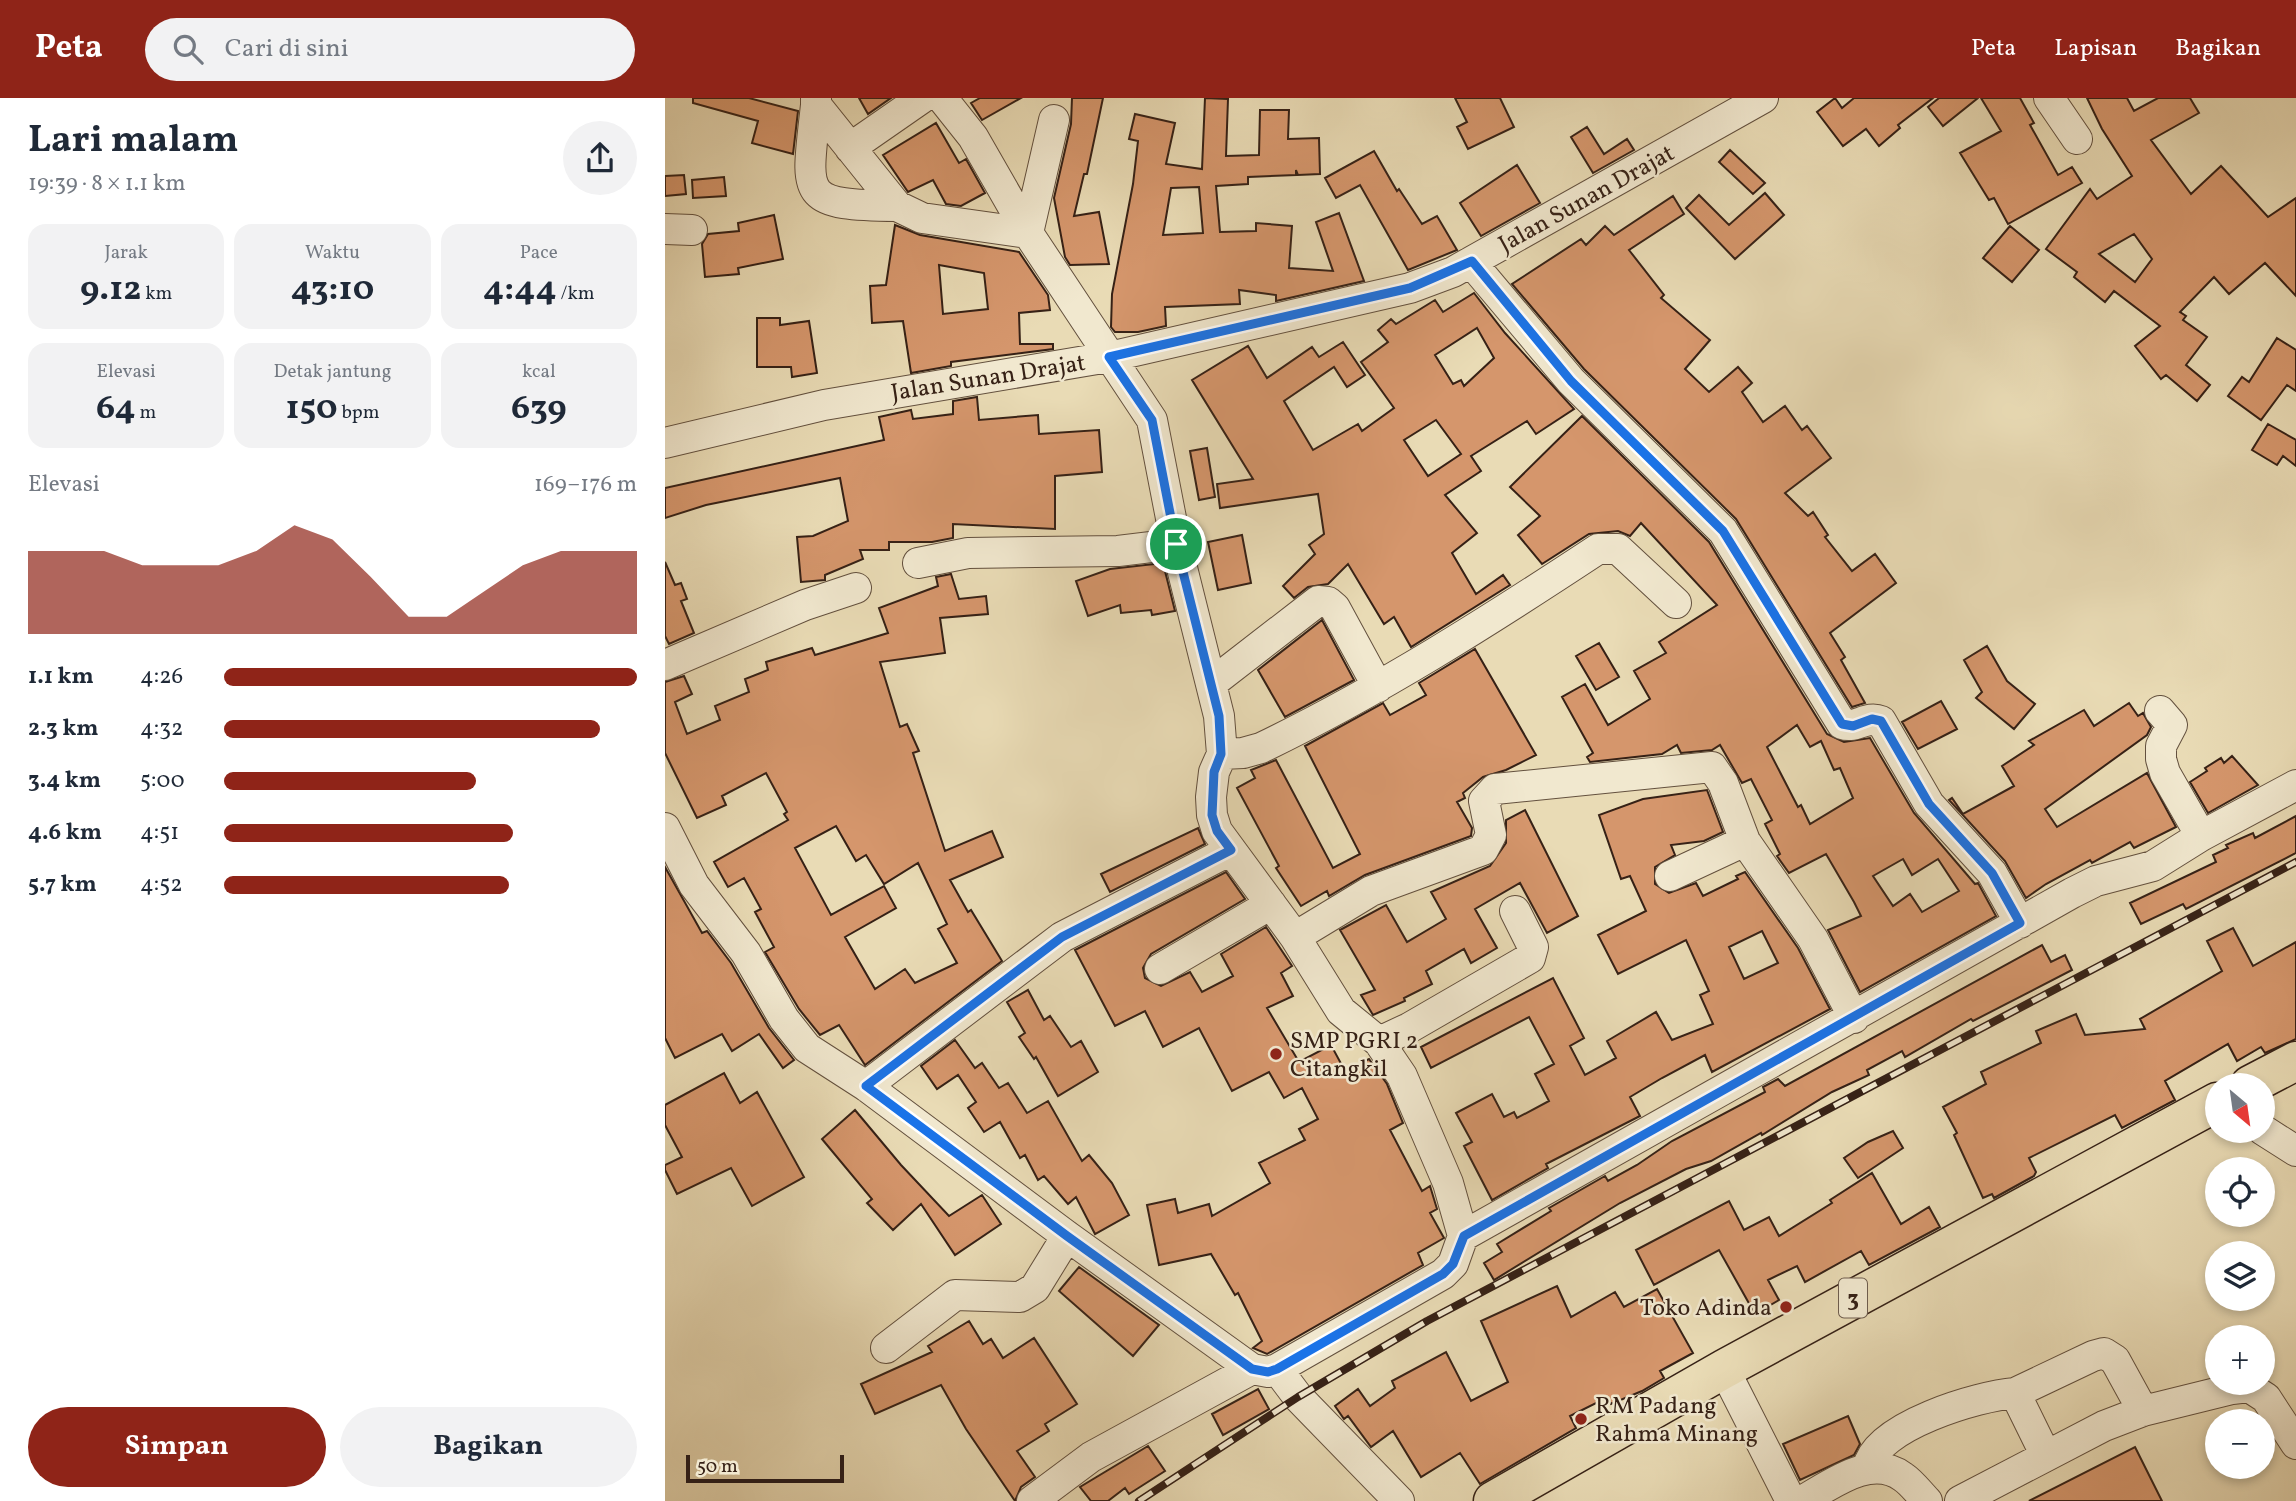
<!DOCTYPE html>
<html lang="id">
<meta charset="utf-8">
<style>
body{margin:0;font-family:Vollkorn,serif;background:#f2f2f3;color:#1f2937;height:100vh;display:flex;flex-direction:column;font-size:26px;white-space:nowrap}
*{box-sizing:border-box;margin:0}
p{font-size:23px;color:#747a83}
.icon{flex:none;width:38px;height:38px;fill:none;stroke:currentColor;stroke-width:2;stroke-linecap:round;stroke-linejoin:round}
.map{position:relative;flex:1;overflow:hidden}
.details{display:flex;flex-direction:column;background:#fff;width:665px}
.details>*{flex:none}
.needle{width:46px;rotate:151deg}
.fabs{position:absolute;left:1540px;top:975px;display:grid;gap:14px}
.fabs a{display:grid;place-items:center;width:70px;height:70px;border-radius:50%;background:#fff;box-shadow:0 4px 10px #0003;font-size:35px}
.scale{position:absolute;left:21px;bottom:18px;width:158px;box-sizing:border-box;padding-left:7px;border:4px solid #362116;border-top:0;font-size:19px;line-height:24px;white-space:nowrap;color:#362116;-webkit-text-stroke:5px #f1e8cf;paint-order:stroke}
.pin{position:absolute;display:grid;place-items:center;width:60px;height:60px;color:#fff;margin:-30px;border:4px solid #fff;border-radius:50%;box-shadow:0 2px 7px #0007}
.round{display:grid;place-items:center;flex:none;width:74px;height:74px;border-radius:37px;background:#f2f2f3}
.head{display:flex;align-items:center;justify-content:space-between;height:119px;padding:0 28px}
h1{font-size:38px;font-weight:700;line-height:52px}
.figures{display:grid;grid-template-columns:repeat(3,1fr);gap:10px;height:119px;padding:7px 28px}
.figures div{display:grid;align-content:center;border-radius:18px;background:#f2f2f3;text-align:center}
.figures b{font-size:35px;font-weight:700}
.figures small{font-size:19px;font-weight:400}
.figures p{font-size:19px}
.chart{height:196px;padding:14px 28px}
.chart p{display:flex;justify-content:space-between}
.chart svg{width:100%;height:126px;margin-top:7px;fill:#8f2418;opacity:.7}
.cta{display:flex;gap:14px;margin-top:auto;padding:14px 28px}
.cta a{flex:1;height:80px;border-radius:42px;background:#8f2418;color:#fff;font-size:28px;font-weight:700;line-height:80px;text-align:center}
.cta a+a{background:#f2f2f3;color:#1f2937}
ul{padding:0 28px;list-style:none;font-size:23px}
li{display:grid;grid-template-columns:112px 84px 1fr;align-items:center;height:52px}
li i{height:18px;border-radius:9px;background:#8f2418}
header{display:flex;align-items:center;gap:42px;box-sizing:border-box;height:98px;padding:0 35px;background:#8f2418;color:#fff}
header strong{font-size:33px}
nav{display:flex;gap:38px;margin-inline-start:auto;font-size:24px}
.search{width:490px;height:63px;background:#f2f2f3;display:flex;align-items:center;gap:18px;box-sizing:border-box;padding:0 24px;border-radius:38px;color:#747a83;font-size:26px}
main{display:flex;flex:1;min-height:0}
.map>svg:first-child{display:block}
.building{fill:#d5966c;stroke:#362116;stroke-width:2;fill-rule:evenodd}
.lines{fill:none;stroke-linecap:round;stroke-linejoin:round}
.minor-casing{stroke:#63503e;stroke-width:32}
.highway-casing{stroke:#362116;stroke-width:41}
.minor{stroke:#f1e8cf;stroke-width:30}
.highway{stroke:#e9dbb5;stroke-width:38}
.rail-casing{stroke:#362116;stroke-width:8}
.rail{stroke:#f1e8cf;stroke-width:5;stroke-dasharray:16;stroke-linecap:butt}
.route-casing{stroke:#fff;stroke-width:14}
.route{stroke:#1a73e8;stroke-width:9}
.poi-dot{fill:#8f2418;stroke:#f1e8cf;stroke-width:2.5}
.labels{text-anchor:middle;stroke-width:5;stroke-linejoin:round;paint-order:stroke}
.shield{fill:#f1e8cf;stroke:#6e5d4e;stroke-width:2}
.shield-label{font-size:23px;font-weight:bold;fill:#362116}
.street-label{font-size:24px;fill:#362116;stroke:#f1e8cf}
.poi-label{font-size:24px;fill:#362116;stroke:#f1e8cf;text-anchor:start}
</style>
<header>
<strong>Peta</strong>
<div class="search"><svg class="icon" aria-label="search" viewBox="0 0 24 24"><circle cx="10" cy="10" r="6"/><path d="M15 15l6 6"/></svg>Cari di sini</div>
<nav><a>Peta</a><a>Lapisan</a><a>Bagikan</a></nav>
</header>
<main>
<section class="details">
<div class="head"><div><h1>Lari malam</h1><p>19:39 · 8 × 1.1 km</p></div><a class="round"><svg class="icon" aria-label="share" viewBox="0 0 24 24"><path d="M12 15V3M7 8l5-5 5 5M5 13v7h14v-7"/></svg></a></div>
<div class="figures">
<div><p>Jarak</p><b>9.12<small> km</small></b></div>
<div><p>Waktu</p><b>43:10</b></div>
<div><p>Pace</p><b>4:44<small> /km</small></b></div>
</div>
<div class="figures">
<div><p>Elevasi</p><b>64<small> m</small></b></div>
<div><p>Detak jantung</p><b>150<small> bpm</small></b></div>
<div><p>kcal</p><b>639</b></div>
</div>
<div class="chart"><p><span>Elevasi</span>169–176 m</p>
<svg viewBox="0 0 160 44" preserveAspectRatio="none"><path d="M0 44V15L10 15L20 15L30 20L40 20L50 20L60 15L70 6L80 11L90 24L100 38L110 38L120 29L130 20L140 15L150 15L160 15V44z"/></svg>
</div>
<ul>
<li><b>1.1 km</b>4:26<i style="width:100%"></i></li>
<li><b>2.3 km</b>4:32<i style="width:91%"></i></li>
<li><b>3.4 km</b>5:00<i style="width:61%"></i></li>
<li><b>4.6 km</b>4:51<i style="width:70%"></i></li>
<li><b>5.7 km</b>4:52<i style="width:69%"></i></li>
</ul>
<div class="cta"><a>Simpan</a><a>Bagikan</a></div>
</section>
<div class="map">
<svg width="1631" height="1403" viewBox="0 0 1631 1403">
<rect width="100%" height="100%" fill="#e9dbb5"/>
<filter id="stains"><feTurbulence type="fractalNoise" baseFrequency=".00286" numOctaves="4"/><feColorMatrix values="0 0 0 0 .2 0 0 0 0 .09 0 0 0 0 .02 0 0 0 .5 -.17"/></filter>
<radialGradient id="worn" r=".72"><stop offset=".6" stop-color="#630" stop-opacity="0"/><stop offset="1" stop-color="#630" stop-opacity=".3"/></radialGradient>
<path class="building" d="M28,0H84L133,13L128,56L87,45L93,23L28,5Z
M194,0H226L203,16Z
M315,0H356L317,22L306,5Z
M407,0H438L422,76H419L409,118L434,114L444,166L405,167L400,159L389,100L406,26Z
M540,0L563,1L561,58L594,57L595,12H624L623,41L654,40L655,76L633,77L631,72V77L583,79V86L551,88L555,134L591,133V125L627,128L624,170L668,173L651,124L674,115L699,183L611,203V197L574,192L575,206L500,209L501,228L473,234H450L446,229L447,196L468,86L473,43L464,41L470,16L510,25L501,66L537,71ZM534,89L538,135L498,137L506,90Z
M790,0H835L849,29L803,51L792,29L802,24Z
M1170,0L1177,10L1189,0H1268L1233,27L1235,30L1214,48L1201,31L1178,48L1152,14Z
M1274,0H1313L1278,28L1263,9Z
M1316,0H1355L1369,25L1365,27L1393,77L1407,69L1417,85L1343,126L1329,100L1324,102L1295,55L1336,33Z
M1422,0H1462L1469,13L1493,0H1525L1534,15L1486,42L1526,96L1556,68L1603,119L1631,100V198L1600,165L1564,196L1549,179L1515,214L1521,218L1518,222L1542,239L1521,267L1545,287L1532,303L1501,277L1496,281L1470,248L1495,228L1449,193L1440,204L1409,179L1412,174L1381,151L1425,91L1432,101L1467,78L1437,31ZM1469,136L1487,161L1470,184L1434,156Z
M271,25L294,65L301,61L320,95L296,108L281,106L268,82L243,94L218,57Z
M922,29L939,56L962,41L969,52L928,75L906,39Z
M1065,52L1100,85L1088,96L1054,64Z
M709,53L732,93L734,91L757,126L772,118L792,152L743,172L695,87L671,100L660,80Z
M852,67L875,105L816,138L795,105Z
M19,77L21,96L0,98V78Z
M59,79L61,98L28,100L27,82Z
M1100,95L1119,117L1070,161L1021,110L1034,97L1064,127Z
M1008,98L1019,116L964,152L999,197L996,200L1045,242L1020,271L1044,294L1073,269L1087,285L1077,294L1098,324L1120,308L1137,332L1142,328L1166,360L1120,395L1143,418L1148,414L1163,437L1160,439L1187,473L1210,456L1231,485L1165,535L1180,559L1176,562L1200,605L1187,609L1071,421L919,271L847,186L916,141L921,147L940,128L949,137Z
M109,117L118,161L73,170L74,176L40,179L37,146L43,136L74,133L73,125Z
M230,127L255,137L354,154L383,197L385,212L354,215L355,246H388V251L286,264V268L246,275L238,223L207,225L205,188L221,187ZM274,167L319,175L323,211L278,216Z
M1345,128L1374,152L1347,184L1318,160Z
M809,195L840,235L909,311L871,336L862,323L806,358L816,373L780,397L812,435L787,455L811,496L838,477L845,487L746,549L729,519L719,526L683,466L663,486L643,489L629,500L618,488L650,456L644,447L659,436L653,396L555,410L552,386L588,381L527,282L583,248L602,280L647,249L654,259L678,244L700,277L682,289L669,269L619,303L648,352L693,326L697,333L729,310L696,264L723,244L713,232L726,221L731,226L770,202L778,214ZM812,230L829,260L799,288L796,282L788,286L770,257ZM771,322L796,356L763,378L739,342Z
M92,220H115V227L144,223L152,275L127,279L126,269H92Z
M1612,240L1631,252V293L1622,287L1596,322L1563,298L1577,279L1584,284Z
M312,299L314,322L373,317L374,336L434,332L437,374L390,378V431L288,426V440L267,444H224V452H195L198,461L160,477V482L136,484L132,439L148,438L183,423L175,380L41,407L0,420V390L219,342L214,319L246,312L248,321L288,316V303Z
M917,318L1044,444L1162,636L1179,644L1205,640L1249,715L1310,786L1313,785L1331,818L1195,894L1163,832L1196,818L1189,804L1161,756L1124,775L1112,758L1115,756L1100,726L1107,722L1086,681L1077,685L1055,647L1047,652L1016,655L1012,647L997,656L925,664L922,659L928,655L897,599L920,586L943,627L985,601L969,573L1001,555L994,544L1052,507L976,425L965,438L953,433L924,436L877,466L853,437L875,418L845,389ZM1132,627L1145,649L1156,643L1169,672L1175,670L1188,700L1145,726L1136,707L1133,709L1102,649ZM1238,761L1247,777L1273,761L1294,793L1257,814L1245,796L1228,808L1208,778Z
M1603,326L1631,342V368L1618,358L1612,367L1587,352Z
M542,350L550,399L534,402L525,353Z
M577,437L586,485L553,492L543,444Z
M0,464L10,487L16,485L22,501L16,503L29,535L4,546L0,538Z
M498,465L510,513L487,517L486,512L456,515L455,507L423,518L411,483L445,471Z
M286,476L294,501L321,498L323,516L275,520L280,555L215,564L235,629L242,626L254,653L248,655L280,753L327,733L338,759L285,782L303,814L306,812L337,863L200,967L174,927L155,937L134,911L100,854L109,849L90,814L96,811L79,780L63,789L49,764L123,722L119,716L122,714L101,675L57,698L61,707L32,720L0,655V584L19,578L27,596L10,604L22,636L55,622L50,608L84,594L80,581L103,572L101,564L147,550L150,557L223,535L214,510L273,488L271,479ZM171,728L191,763L201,757L219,786L253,765L282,826L273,831L292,865L250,885L240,871L210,891L180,839L231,810L219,788L166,817L130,750Z
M657,522L689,582L620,619L593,572Z
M934,545L954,579L931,592L911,558Z
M1322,548L1342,583L1370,606L1349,631L1311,600L1317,594L1299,562Z
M810,551L871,657L841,672L818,679L798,695L800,700L792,704L807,730L806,738L700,777L664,798L662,793L636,808L611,770L614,768L572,690L590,680L586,672L611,662L668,770L695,756L640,648L718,605L725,617L761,597L754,585Z
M1276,603L1292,631L1253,651L1237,624Z
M1464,605L1473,618L1478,615L1486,629L1482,637L1380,711L1392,729L1482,675L1511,729L1469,750L1465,744L1427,765L1425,762L1381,786L1361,800L1340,763L1284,702L1287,700L1298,716L1349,688L1337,668L1369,647L1364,643L1419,612L1429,628Z
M1567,658L1593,687L1543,715L1525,684L1542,673L1540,670L1556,660L1559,665Z
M1042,692L1058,734L1039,743L1006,747L1010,757L990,769V786L1004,795L1031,785L1038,798L1073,781L1071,778L1080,774L1133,850L1165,911L1047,974L1040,957L997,980L965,999L975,1018L881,1066L883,1070L827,1102L799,1048L807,1044L791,1015L827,996L839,1019L849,1014L852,1020L884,1003L870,976L889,966L864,919L766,970L756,949L888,880L919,940L905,948L920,977L951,960L942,943L991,914L1007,942L1048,926L1035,897L1044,893L1021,842L953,876L933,837L981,813L965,778L956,781L934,717L978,701ZM1097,833L1113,865L1079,881L1064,849Z
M860,712L913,818L882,835L855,785L810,811L832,850L806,865L799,851L761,873L767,886L739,900L740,903L708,917L696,897L710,892L675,832L721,807L742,844L781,821L766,794L825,768L841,745V722Z
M1631,718V755L1521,811L1518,806L1476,826L1465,805L1551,764L1548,757L1563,750L1561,747L1588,735L1590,740Z
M533,730L540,746L445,794L436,776Z
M0,769L37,835L42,833L66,865L104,930L129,962L118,970L94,936L67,953L57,936L10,960L0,940Z
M561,774L580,801L486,856L478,870L480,880L496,888L525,874L537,894L568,878L556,856L601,829L627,868L616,875L628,898L602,910L634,964L666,947L680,973L704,961L722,986L738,1025L725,1032L757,1093L765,1088L772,1111L765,1115L779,1140L753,1155L758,1167L602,1256L588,1250L597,1243L573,1195L570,1197L546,1156L494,1167L482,1107L510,1101L513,1115L544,1106L547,1118L605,1085L594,1065L640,1042L634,1031L653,1021L637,990L619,1000L604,974L567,993L534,930L498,949L480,913L450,928L410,852Z
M1568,830L1588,868L1631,844V941L1600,955L1596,949L1572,963L1563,946L1500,983L1510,1002L1457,1030L1450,1017L1364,1060L1371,1074L1369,1078L1329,1100L1327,1096L1318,1100L1289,1037L1292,1035L1278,1009L1321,986L1316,974L1376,945L1371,933L1411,916L1420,937L1480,931L1475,921L1557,873L1542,843Z
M1377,847L1386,864L1400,857L1407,872L1308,923L1306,921L1240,959L1237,953L1202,972L1204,977L1167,994L1097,1037L1096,1035L1046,1063L1021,1071L955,1105L829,1182L819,1165L837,1154L832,1146L886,1113L884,1110L940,1078L943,1083L972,1067L1007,1043L1100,994L1098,989L1113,981L1120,988Z
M363,892L379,922L385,918L406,949L416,943L433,974L393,998L371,959L369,961L354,939L360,935L342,904Z
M290,942L310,970L317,965L334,990L343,985L362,1015L383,1003L417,1063L424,1057L447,1085L464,1117L430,1136L411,1099L403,1106L379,1078L373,1082L360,1057L355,1060L335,1024L319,1034L303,1010L311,1004L293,977L272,991L256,968Z
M59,975L75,1005L92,994L139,1079L87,1108L66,1070L12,1096L0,1072V1067L17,1059L0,1027V1007Z
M190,1012L236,1067L284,1118L317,1097L336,1126L290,1157L256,1106L228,1132L202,1105L207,1101L157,1041Z
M1228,1033L1238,1050L1193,1080L1179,1060L1203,1044Z
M1207,1075L1236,1126L1264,1109L1275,1129L1204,1167L1196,1153L1140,1184L1132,1168L1103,1182L1114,1202L1090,1216L1054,1152L989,1187L971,1152L1064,1103L1079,1132L1104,1119L1114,1138L1167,1105L1165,1102Z
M414,1169L494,1227L468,1258L394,1193Z
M892,1188L906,1219L950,1194L959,1209L992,1191L1028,1255L995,1273L999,1280L977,1293L946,1306L943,1299L905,1318L911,1330L815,1386L795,1355L756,1379L728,1333L706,1349L683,1318L679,1321L670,1308L693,1291L705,1308L730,1290L727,1283L781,1254L806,1303L843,1284L816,1223Z
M304,1223L318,1246L326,1241L338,1260L369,1240L412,1306L380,1326L384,1333L352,1353L370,1379L356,1389L350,1403L301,1331L276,1287L210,1316L196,1286L267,1254L263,1248Z
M593,1291L604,1311L558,1337L547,1316Z
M1183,1318L1195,1346L1189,1357L1135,1382L1118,1346Z
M483,1348L500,1373L464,1396L460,1390L443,1403H426L415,1389Z
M1470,1349L1497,1403H1364Z"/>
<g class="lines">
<g class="minor-casing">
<path id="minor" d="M151,0V7L232,108L257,120L363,135L389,22
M1384,0L1412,41
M151,7C141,99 133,107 232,108
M185,50L257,0
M0,131L27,132
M806,164L906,283L1058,433L1177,626C1192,631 1201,617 1216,623L1264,706L1327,775L1355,825
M0,345L159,307L444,259L745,190L788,174L1098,0
M253,465L303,455L453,453L511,446
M0,567L140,507L191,490
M547,585L653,503L663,504L670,510L713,589
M1495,613L1507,627L1496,648V661L1500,675L1536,738
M557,656L578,655L596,650C714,593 824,523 933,451H953L1011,505
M0,730L29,787L81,855L119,921L142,950L201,988L402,1138L587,1271L603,1274L612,1271L778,1176L788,1166L798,1138L783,1085L737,978L714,944L676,913L630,839L552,733L547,717L546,699L549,674L557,656L554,618L511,446L487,322L363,135L308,39L277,0
M1080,743L1148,841L1189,920
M630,839L706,793L818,752L826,737L819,703L830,691L1047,669L1058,685L1080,743L1005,778
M495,871L606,806
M714,944L744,930L865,860L868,849L850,813
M201,988L397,839L566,752
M1598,1032L1631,1053
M798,1138L1407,795L1431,783L1488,768L1536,738L1631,687
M221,1250L290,1197L355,1199L370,1190L402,1138
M612,1271L633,1299L734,1403
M1059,1271L1126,1403
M1381,1358L1350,1295L1428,1258L1439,1255L1450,1262L1478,1313
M1203,1369C1211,1328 1313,1298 1350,1295
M367,1403L426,1359L587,1271
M1137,1403C1166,1387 1206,1355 1238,1379C1247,1385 1254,1395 1262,1403
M1295,1403L1439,1328L1478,1313L1567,1291L1584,1289L1601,1300L1631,1346"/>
</g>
<g class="highway-casing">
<path id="highway" d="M1585,987L1631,963
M828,1403L1059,1271L1552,1004"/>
</g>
<use href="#minor" class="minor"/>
<use href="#highway" class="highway"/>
<g class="rail-casing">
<path id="rail" d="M474,1403L633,1299L762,1223L1631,764"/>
</g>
<use href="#rail" class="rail"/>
</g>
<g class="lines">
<g class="route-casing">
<path id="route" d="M807,163L906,283L1058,433L1177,626L1188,628L1207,621L1216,623L1264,706L1327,775L1355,825L799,1138L788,1166L778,1176L612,1271L603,1274L587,1271L402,1138L201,988L397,839L566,752L552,733L547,717L549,674L556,656L554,618L511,446L487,322L444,259L745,190Z"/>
</g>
<use href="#route" class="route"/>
</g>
<g class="poi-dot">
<circle cx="611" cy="956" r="7"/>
<circle cx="1121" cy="1209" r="7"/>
<circle cx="916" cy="1321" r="7"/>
</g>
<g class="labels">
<rect class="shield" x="1174" y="1180.5" width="28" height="39" rx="5"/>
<g class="shield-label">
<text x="1188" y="1208">3</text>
</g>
<g class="street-label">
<text transform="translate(921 100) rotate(-29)" y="8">Jalan Sunan Drajat</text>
<text transform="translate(323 279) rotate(-9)" y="8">Jalan Sunan Drajat</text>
</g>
<g class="poi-label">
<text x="625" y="950">SMP PGRI 2<tspan x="625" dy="28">Citangkil</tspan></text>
<text x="1107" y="1217" text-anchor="end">Toko Adinda</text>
<text x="930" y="1315">RM Padang<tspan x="930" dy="28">Rahma Minang</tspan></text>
</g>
</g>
<rect width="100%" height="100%" filter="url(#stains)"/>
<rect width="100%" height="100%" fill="url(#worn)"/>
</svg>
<div class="fabs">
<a><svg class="needle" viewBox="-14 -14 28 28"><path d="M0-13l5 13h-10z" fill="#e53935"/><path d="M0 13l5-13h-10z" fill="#747a83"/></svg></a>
<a><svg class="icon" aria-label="locate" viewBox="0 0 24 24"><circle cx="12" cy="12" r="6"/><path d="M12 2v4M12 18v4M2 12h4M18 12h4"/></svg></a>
<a><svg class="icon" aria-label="layers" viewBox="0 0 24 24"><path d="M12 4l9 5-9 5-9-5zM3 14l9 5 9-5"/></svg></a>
<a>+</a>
<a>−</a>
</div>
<div class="scale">50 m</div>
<div class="pin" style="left:511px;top:446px;background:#1e9e55"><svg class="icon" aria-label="arrive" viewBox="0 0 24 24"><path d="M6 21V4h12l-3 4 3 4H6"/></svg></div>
</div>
</main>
